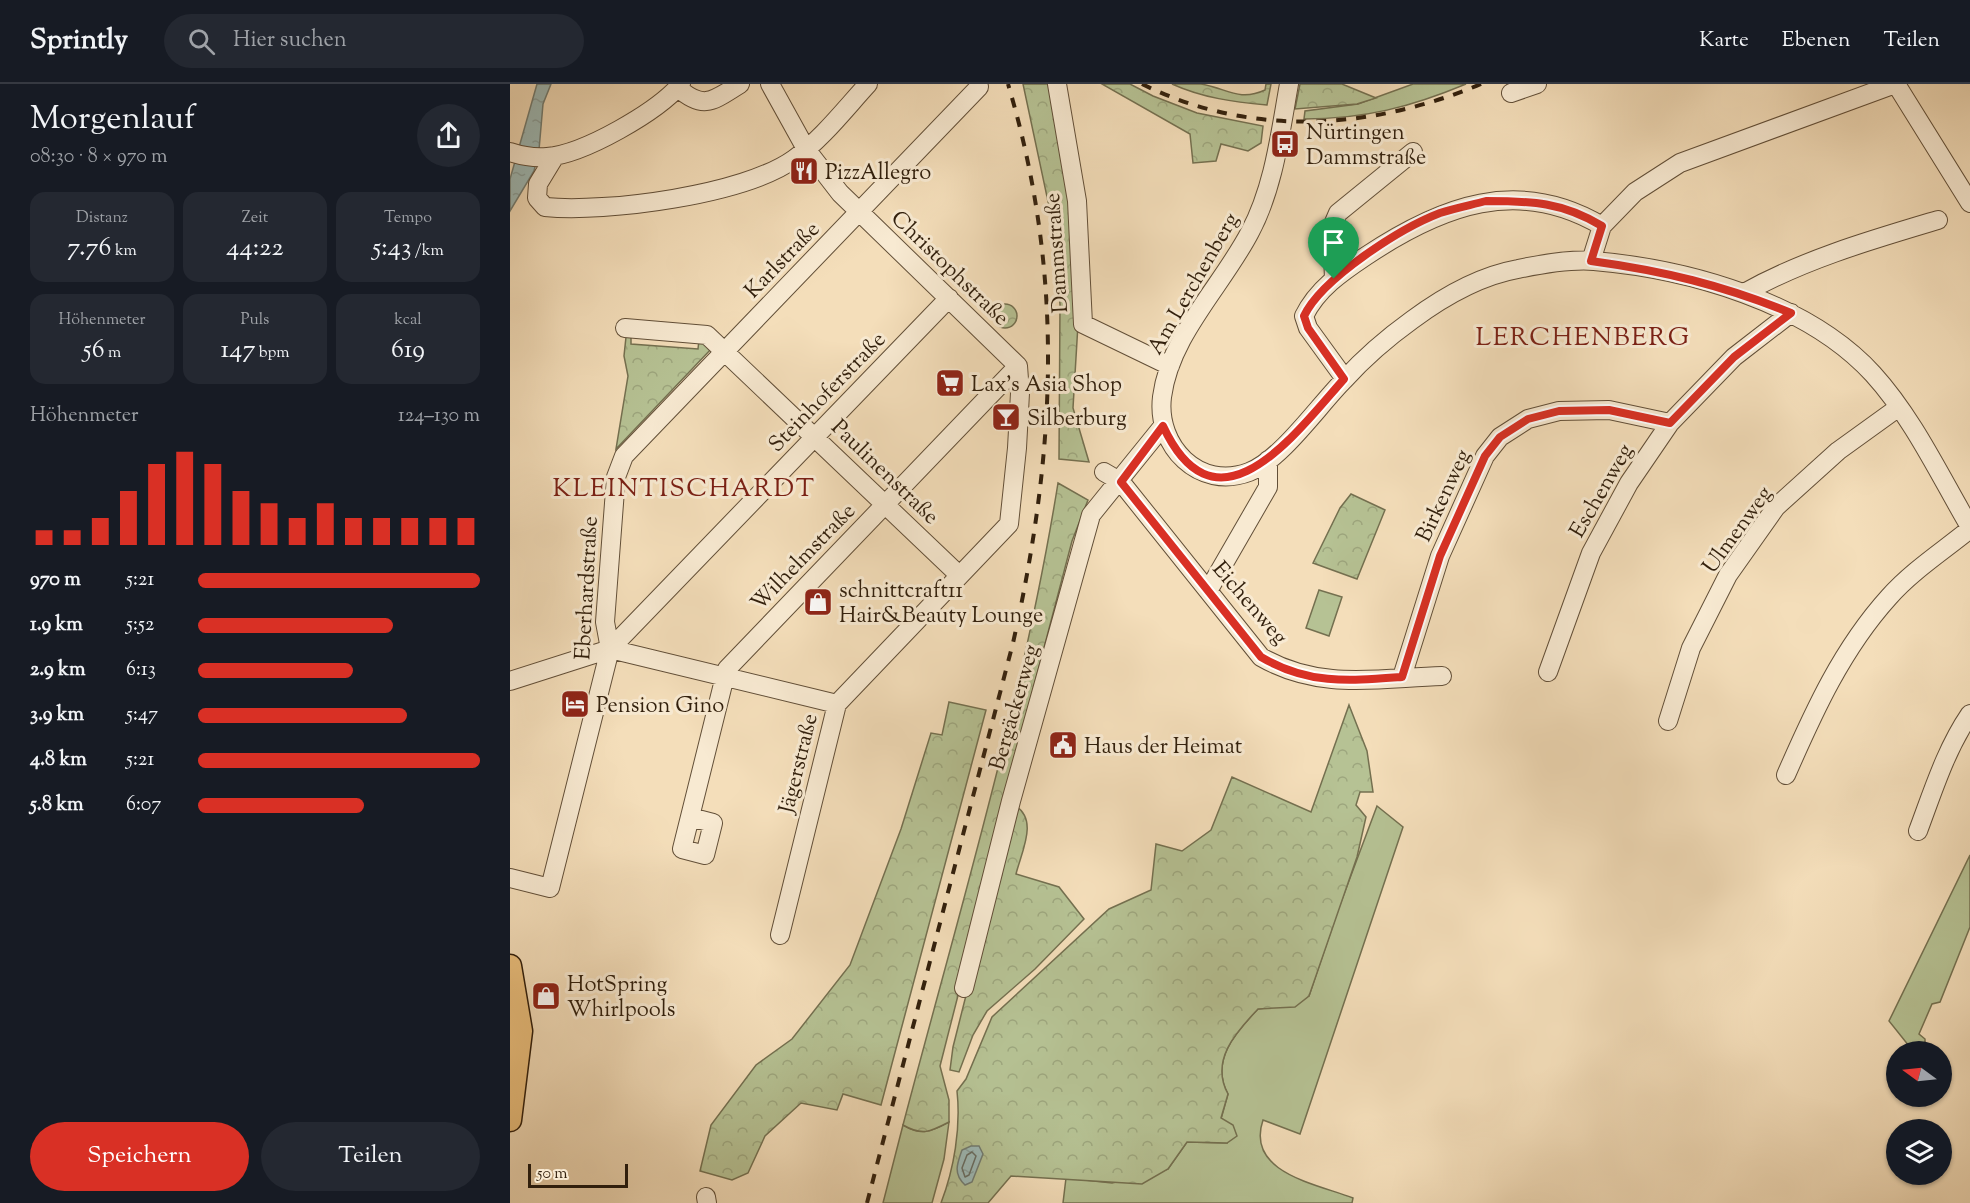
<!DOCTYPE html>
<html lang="de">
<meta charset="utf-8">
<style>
body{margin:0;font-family:"Sorts Mill Goudy",serif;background:#242831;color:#f1f3f6;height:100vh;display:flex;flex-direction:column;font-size:22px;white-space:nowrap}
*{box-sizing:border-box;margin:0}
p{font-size:20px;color:#9ea1a6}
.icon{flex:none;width:33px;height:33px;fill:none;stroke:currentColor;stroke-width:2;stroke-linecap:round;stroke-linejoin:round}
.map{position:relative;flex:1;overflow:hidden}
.side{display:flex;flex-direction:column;background:#171b24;width:510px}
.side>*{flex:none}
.needle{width:39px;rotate:285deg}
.fabs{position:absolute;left:1376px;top:957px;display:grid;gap:12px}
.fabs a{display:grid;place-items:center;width:66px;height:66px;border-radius:50%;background:#171b24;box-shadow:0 2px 4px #0004;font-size:30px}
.scale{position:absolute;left:18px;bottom:15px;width:100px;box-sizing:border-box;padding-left:6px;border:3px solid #311f0c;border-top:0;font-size:16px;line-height:21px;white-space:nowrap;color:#311f0c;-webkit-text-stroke:4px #f8ead2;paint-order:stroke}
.pin{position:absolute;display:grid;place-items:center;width:51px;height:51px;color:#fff;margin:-62px -26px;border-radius:50% 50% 50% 0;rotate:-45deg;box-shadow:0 0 6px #0007}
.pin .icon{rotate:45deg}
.round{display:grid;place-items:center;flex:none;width:63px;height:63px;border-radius:32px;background:#242831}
.summary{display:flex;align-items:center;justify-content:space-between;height:102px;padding:0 30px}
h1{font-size:33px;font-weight:600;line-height:45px}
.metrics{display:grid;grid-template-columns:repeat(3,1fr);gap:9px;height:102px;padding:6px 30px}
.metrics div{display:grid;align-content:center;border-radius:15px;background:#242831;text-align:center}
.metrics b{font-size:26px;font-weight:600}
.metrics small{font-size:16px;font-weight:400}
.metrics p{font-size:16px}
.chart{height:168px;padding:12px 30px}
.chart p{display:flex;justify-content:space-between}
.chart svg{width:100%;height:108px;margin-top:6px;stroke:#d93025;stroke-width:6}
.action{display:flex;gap:12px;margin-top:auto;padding:12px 30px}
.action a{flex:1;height:69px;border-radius:36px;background:#d93025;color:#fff;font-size:24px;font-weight:600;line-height:69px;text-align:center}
.action a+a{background:#242831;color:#f1f3f6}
ul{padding:0 30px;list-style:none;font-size:20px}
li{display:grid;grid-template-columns:96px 72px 1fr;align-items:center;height:45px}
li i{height:15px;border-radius:8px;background:#d93025}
header{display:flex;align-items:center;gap:36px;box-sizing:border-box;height:84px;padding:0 30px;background:#171b24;border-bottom:2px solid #363941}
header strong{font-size:28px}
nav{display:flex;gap:33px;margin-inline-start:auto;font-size:21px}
.search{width:420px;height:54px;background:#242831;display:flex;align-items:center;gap:15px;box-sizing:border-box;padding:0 21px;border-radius:33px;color:#9ea1a6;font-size:22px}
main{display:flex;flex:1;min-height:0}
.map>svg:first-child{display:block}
.green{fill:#b6c294;stroke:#747050;stroke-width:1.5}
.forest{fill:url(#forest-crowns);stroke:#747050;stroke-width:1.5}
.water{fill:url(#water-ripples);stroke:#727d73;stroke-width:1.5}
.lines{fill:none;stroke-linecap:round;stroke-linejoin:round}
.shore{stroke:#686d62;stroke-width:1.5}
.minor-casing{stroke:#624f38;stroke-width:20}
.major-casing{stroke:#311f0c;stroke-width:25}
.minor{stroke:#f8ead2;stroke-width:18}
.major{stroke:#eabf7d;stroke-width:22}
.rail{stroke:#311f0c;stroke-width:4;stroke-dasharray:10 10;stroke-linecap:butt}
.route-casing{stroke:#fff;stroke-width:12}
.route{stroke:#d93025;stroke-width:8}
.labels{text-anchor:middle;stroke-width:6;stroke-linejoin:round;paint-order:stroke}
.poi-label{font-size:22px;fill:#311f0c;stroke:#f8ead2;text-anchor:start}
.street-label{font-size:22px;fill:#311f0c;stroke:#f8ead2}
.quarter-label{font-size:26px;letter-spacing:1.5px;fill:#7a1f14;stroke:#f8ead2}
</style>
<header>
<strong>Sprintly</strong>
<div class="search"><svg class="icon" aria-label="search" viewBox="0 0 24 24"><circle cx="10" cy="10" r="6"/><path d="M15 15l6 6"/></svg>Hier suchen</div>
<nav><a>Karte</a><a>Ebenen</a><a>Teilen</a></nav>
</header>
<main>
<section class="side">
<div class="summary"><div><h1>Morgenlauf</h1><p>08:30 · 8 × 970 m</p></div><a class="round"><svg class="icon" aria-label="share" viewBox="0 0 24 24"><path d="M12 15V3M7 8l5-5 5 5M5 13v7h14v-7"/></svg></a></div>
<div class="metrics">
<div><p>Distanz</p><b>7.76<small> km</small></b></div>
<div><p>Zeit</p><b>44:22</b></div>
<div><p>Tempo</p><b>5:43<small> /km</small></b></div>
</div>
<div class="metrics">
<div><p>Höhenmeter</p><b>56<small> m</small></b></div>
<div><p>Puls</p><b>147<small> bpm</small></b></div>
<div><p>kcal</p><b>619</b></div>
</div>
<div class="chart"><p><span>Höhenmeter</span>124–130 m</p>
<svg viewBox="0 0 160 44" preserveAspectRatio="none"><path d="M5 44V38M15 44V38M25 44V33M35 44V22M45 44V11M55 44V6M65 44V11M75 44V22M85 44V27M95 44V33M105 44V27M115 44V33M125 44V33M135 44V33M145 44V33M155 44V33"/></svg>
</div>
<ul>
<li><b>970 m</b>5:21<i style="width:100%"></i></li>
<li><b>1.9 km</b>5:52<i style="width:69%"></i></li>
<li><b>2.9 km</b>6:13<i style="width:55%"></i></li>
<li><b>3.9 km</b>5:47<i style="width:74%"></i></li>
<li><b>4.8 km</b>5:21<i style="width:100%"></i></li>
<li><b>5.8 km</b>6:07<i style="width:59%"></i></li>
</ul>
<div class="action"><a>Speichern</a><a>Teilen</a></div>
</section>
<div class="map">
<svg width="1460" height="1119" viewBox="0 0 1460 1119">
<defs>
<pattern id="forest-crowns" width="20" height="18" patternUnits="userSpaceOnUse" patternTransform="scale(1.5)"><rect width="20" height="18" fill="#b6c294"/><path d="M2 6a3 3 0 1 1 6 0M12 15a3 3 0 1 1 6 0" fill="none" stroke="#9da67e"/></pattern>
<pattern id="water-ripples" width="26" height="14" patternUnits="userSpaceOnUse" patternTransform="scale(1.5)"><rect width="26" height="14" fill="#9ebbb8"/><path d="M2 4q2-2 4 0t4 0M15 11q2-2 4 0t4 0" fill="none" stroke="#89a09d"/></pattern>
</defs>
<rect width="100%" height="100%" fill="#f4deba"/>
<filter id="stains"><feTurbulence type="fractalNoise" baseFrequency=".00333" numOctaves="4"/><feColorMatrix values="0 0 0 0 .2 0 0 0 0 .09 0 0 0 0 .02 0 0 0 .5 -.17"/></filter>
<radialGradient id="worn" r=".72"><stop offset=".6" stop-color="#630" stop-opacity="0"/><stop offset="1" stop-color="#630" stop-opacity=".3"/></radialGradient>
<path class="green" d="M903,0H956C901,23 854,35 794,35L795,27L848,20Z
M809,506L832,513L819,552L796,544Z
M867,722L893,743L790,1050L753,1036C735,1089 807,1100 843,1114L842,1119H553L556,1094L602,1099L658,1085L677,1058L717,1059L711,1035L718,1010C700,977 725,949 748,925L764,923L799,912L828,826Z
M1460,771V843L1430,918L1422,920L1409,950L1415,955V967H1403L1379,937Z
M439,1038L434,1075L422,1119H373L393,1041C412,1052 420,1048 439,1038Z"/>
<path class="forest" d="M513,0H542L562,129L568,240L563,324L579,378L549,375L550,220L539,122Z
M592,0H620L643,12L687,29L753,42L751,59L738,67L711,60L706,77L683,79L680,50Z
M662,0C671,0 682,0 691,0C716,4 729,18 755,6L756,0H761L757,21C724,18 693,14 662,0Z
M790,0H832L866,14L847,20L785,25Z
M483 232a12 12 0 1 1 24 0a12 12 0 1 1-24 0Z
M121,250V260L188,265L189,256L203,263L106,365L118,292L114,272L116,253Z
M548,399L578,416L562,457L508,663L493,735L430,982L439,1016V1038C420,1048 412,1052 393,1041C449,828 513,617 548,399Z
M841,410L875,426L847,495L803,479L830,424Z
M439,618L476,626L371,1021L333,1010L327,1026L291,1019L255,1052L238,1089L222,1096L190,1087L201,1041L246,981L282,955L340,881L391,745L421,649L432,651Z
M839,621L857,667L863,708H850L846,721L856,733L847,773L799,912L785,923L748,925C725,949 700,977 718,1010L711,1034L723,1041L727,1052L717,1059L677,1058L658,1085L632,1100L501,1092L478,1119H431C444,1085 451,1044 447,1007L456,995L482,933L599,825L641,806L646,760L672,767L701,746L722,693L801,728Z
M504,721C529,735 512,766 506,790L549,803L574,835L525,885L477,927L463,951L449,988L440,986L443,963Z"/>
<path class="water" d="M27,0H41L33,20L29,66L24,87L0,127V95Z
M461,1062H469L473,1070L462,1098L455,1101C443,1090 447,1080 452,1066Z"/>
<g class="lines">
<path class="shore" d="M462,1068L466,1072L459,1091L455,1093L452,1084L457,1071Z"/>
<g class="minor-casing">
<path id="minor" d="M260,0L296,65L330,109L508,282
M547,0L567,117L573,240L660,282
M779,0C770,50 764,103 740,148C712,202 660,251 652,313C646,362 689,407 739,388C771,376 809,321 834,296C854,274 877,254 902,236C933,213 969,192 1008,185C1032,180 1059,175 1084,177C1178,185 1297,218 1363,290C1403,334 1430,392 1460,443
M1386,0L1460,119
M168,4C194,27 204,16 230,0
M1001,9L1027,0
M0,68C12,72 25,74 37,73C74,70 147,28 171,0
M45,72L28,100L27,114L35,123C96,129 234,111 284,75C312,55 335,25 358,0
M1081,177L1092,142L1125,108L1170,79L1385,0
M824,195L822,143L828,129L903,68
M1234,209C1295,175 1361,156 1428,136
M115,244L197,251L449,491
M835,295L798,244L794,232C807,205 832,188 856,172C931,122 1008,92 1092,142
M594,388L611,398L751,573C810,607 868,594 932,592
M698,507L758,403V376
M100,565L327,620
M1038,588L1081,469L1119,399L1160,339L1224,273L1281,229
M892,593L930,472L975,372L990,353L1018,335L1049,327L1099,326L1160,339
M0,597L100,565L439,214
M1158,637L1181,564L1218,491L1266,423L1328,367L1389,323
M1276,691C1304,627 1332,565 1379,513C1402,487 1433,467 1460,445
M180,733L203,739L195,771L172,765L215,592L217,585L508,282
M1408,747C1423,707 1436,665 1460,630
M0,794L40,804L100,565L95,538L106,393L114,372L469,3
M270,851L327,620L499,440L507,364L510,309L508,282
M454,904L501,717L581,431L653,342
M196,1113L197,1119"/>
</g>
<g class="major-casing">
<path id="major" d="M0,882L11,947L0,1036"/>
</g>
<use href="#minor" class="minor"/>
<use href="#major" class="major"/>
<path class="rail" d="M632,0C741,54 861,46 971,0
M357,1119L503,559C546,367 555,191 498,0"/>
</g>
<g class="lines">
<g class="route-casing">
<path id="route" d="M976,117C1022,117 1052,118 1092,142L1081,177C1154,187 1212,201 1281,229L1224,273L1160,339L1099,326L1049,327L1018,335L990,353L975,372L930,472L892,593C839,597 799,601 751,573L611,398L653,342C707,458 786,349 834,295L798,244L794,232C812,194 891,144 930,129C945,124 961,121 976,117Z"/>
</g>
<use href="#route" class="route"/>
</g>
<defs>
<g id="bus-square" transform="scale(1.5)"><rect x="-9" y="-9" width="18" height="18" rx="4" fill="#8f2418" stroke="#f8ead2"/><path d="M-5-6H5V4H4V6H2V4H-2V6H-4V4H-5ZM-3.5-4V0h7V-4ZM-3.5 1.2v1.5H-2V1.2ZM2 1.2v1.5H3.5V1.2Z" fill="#fff"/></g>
<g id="restaurant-square" transform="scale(1.5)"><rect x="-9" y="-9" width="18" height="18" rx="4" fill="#8f2418" stroke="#f8ead2"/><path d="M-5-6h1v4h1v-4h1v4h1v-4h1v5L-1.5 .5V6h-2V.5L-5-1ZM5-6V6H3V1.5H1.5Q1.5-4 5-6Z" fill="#fff"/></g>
<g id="supermarket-square" transform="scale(1.5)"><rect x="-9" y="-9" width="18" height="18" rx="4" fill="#8f2418" stroke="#f8ead2"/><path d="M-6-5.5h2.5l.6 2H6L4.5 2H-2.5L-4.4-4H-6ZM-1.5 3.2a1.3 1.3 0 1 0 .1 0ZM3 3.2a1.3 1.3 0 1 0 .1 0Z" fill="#fff"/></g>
<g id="bar-square" transform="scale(1.5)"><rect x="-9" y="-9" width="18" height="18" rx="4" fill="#8f2418" stroke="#f8ead2"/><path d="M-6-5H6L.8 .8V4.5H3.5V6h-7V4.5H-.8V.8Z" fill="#fff"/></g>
<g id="shop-square" transform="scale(1.5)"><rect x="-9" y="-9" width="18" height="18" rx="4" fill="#8f2418" stroke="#f8ead2"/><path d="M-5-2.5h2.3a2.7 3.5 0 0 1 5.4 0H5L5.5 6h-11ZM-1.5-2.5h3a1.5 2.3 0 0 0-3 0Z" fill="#fff"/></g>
<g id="hotel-square" transform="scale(1.5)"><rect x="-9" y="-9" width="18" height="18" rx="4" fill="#8f2418" stroke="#f8ead2"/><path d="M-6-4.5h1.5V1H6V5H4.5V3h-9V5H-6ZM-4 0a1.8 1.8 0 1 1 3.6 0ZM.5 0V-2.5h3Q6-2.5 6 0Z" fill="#fff"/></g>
<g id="civic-square" transform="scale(1.5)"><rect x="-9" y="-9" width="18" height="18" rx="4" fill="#8f2418" stroke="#f8ead2"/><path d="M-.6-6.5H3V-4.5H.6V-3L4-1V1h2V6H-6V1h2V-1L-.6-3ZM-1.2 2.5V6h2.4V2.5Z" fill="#fff"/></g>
</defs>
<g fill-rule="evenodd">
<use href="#bus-square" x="775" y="60"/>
<use href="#restaurant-square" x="294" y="87"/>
<use href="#supermarket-square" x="440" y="299"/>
<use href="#bar-square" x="496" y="333"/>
<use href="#shop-square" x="308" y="518"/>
<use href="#hotel-square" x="65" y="620"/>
<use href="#civic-square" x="553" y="661"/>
<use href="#shop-square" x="36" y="912"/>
</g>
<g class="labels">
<g class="poi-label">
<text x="796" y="55">Nürtingen<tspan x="796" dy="25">Dammstraße</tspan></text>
<text x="315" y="95">PizzAllegro</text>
<text x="461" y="307">Lax's Asia Shop</text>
<text x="517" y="341">Silberburg</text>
<text x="329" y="513">schnittcraft11<tspan x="329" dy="25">Hair&amp;Beauty Lounge</tspan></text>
<text x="86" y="628">Pension Gino</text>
<text x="574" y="669">Haus der Heimat</text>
<text x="57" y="907">HotSpring<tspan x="57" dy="25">Whirlpools</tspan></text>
</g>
<g class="street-label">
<text transform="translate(545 169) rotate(-94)" y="8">Dammstraße</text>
<text transform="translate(271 175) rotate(-46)" y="8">Karlstraße</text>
<text transform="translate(441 183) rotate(44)" y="8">Christophstraße</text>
<text transform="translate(682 199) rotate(-60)" y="8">Am Lerchenberg</text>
<text transform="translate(316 307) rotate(-46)" y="8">Steinhoferstraße</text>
<text transform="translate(376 387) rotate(44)" y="8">Paulinenstraße</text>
<text transform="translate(1090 406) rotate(-60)" y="8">Eschenweg</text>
<text transform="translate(932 411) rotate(-65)" y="8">Birkenweg</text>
<text transform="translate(1226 445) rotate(-54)" y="8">Ulmenweg</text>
<text transform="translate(292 472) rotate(-46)" y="8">Wilhelmstraße</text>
<text transform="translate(75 504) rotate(-87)" y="8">Eberhardstraße</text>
<text transform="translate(741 518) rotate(49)" y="8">Eichenweg</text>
<text transform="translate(503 623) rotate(-74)" y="8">Bergäckerweg</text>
<text transform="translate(287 679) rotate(-76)" y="8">Jägerstraße</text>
</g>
<g class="quarter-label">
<text x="1073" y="261">LERCHENBERG</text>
<text x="174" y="412">KLEINTISCHARDT</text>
</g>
</g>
<rect width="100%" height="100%" filter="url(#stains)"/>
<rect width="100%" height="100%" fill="url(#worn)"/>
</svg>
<div class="fabs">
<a><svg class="needle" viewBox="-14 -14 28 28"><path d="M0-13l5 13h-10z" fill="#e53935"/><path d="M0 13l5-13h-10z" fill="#9ea1a6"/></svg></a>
<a><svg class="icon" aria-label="layers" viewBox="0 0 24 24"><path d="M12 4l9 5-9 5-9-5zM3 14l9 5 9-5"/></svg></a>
</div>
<div class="scale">50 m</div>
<div class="pin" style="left:824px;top:195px;background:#1e9e55"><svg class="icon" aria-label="arrive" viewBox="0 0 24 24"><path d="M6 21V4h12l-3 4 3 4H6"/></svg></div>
</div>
</main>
